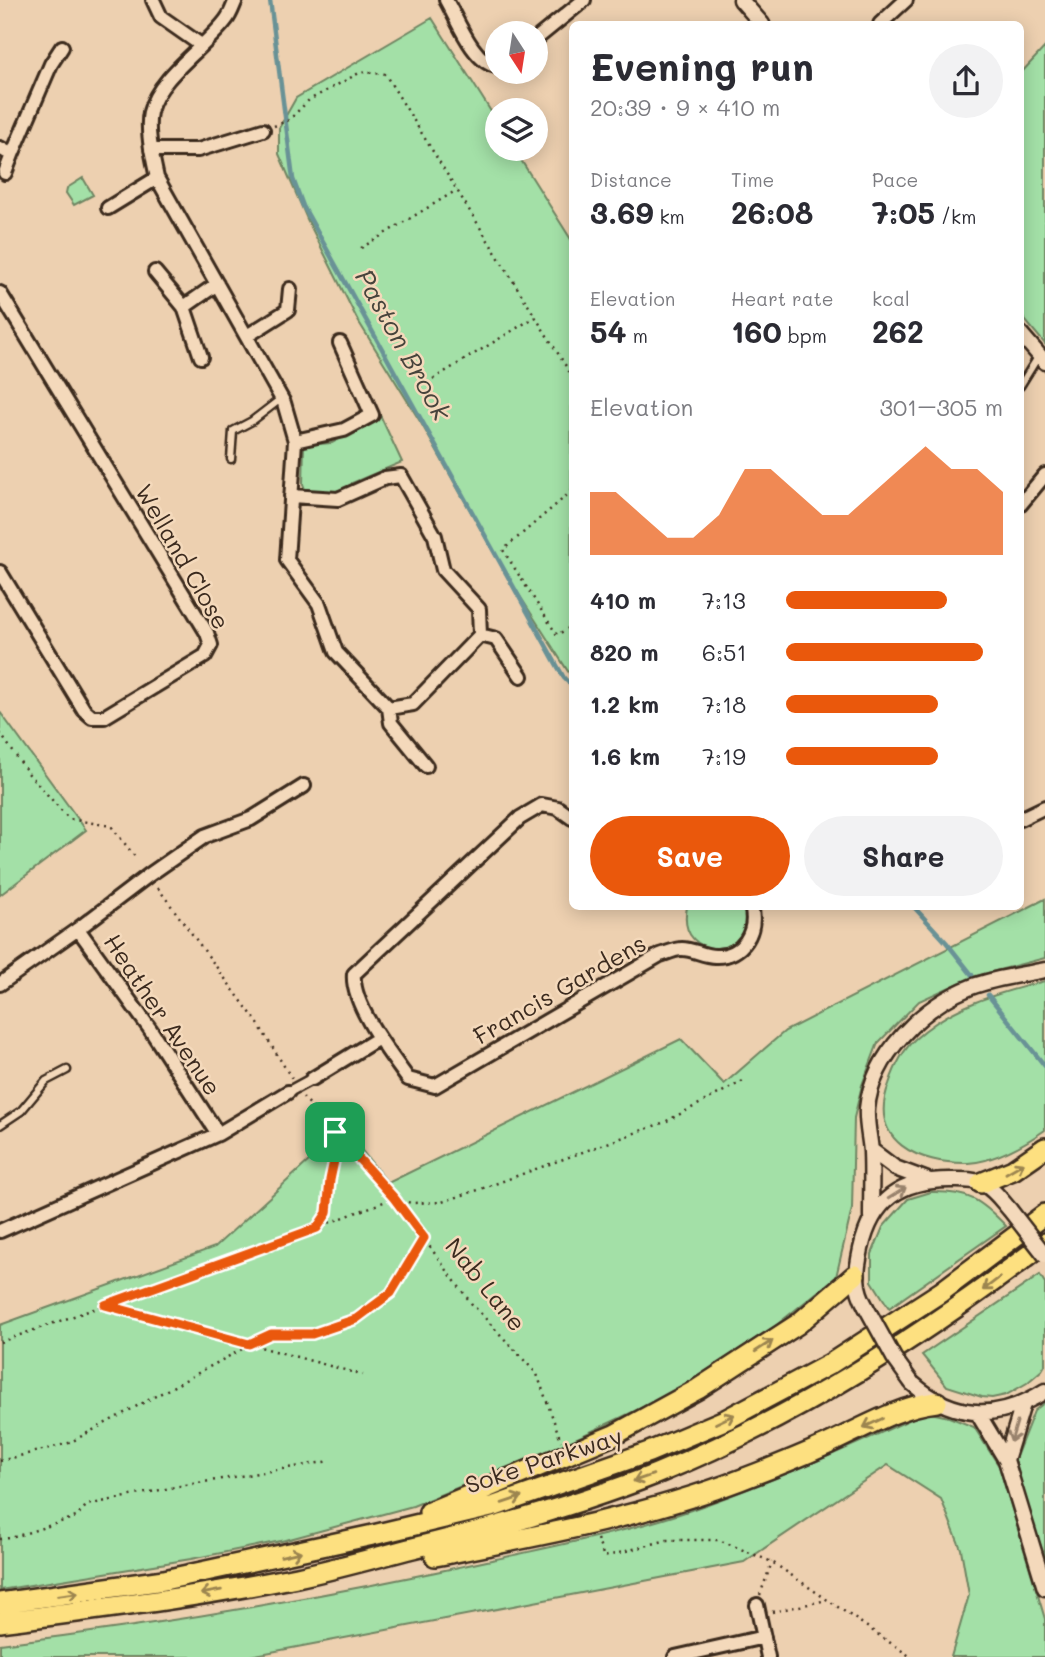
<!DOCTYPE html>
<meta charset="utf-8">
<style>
body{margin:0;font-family:Mali,sans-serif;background:#f2f2f3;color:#2b2b33;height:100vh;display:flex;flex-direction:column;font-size:26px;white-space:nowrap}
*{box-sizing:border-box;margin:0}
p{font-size:23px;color:#7c7c81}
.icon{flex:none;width:38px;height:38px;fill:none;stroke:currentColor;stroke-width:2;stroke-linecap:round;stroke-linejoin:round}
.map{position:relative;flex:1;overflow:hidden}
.panel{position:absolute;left:569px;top:21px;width:455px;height:889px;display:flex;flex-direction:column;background:#fff;border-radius:10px;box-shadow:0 4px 18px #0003}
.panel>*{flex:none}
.needle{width:46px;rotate:168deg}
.tools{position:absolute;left:485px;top:21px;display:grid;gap:14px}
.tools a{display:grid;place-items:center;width:63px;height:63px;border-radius:50%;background:#fff;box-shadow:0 4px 18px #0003;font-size:35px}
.pin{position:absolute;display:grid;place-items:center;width:60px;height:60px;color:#fff;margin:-30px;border-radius:14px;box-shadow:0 4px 10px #0006}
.round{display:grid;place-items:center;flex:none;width:74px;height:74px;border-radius:37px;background:#f2f2f3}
.headline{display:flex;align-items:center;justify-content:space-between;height:119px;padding:0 21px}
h1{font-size:38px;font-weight:700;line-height:52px}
.figures{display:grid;grid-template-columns:repeat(3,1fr);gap:10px;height:119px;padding:7px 21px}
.figures div{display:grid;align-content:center}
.figures b{font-size:30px;font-weight:700}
.figures small{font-size:19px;font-weight:400}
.figures p{font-size:19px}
.chart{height:196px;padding:14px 21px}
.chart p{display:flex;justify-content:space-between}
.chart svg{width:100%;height:126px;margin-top:7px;fill:#ea580c;opacity:.7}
.cta{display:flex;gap:14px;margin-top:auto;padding:14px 21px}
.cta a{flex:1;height:80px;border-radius:42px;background:#ea580c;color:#fff;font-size:28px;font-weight:700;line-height:80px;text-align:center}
.cta a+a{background:#f2f2f3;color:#2b2b33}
ul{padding:0 21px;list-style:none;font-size:23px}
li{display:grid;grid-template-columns:112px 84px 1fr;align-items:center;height:52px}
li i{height:18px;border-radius:9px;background:#ea580c}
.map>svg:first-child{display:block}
.green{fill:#a3e0a7;stroke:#6f8562;stroke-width:2}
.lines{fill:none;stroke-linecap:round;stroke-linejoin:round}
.stream{stroke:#699296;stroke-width:4.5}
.service-casing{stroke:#3b2a1e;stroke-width:11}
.pedestrian-casing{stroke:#3b2a1e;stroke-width:14}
.minor-casing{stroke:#3b2a1e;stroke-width:18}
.tertiary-casing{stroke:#3b2a1e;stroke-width:19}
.trunk-casing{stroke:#3b2a1e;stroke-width:24}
.path{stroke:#3b2a1e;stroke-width:2.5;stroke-dasharray:2 5;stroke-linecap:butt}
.service{stroke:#f4d9bb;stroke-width:6}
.pedestrian{stroke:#f4d9bb;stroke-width:9}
.minor{stroke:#f4d9bb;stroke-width:12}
.tertiary{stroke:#f4d9bb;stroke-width:14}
.trunk{stroke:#fde080;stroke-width:19}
.tertiary-bridge-casing{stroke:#3b2a1e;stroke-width:19;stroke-linecap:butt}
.tertiary-bridge{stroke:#f4d9bb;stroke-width:14}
.oneway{stroke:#9c854f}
.oneway2{stroke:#98826c}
.route-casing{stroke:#fff;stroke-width:14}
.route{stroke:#ea580c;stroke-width:9}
.labels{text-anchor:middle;stroke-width:5;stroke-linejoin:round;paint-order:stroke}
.street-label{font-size:24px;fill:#3b2a1e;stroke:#f4d9bb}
.water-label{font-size:26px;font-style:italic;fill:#47443c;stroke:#f4d9bb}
</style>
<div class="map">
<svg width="1045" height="1657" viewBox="0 0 1045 1657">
<rect width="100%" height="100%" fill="#edd0b0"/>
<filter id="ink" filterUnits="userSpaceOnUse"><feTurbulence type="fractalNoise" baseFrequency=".0143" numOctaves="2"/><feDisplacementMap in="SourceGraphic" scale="14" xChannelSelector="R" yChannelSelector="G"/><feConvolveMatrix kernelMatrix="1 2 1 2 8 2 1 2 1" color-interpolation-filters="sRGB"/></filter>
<g filter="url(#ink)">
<path class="green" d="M432,18L497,121V149H514L572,241L571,676L504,571L421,423L357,319L307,219L279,154V128L296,98Z
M1045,47V344L1020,314V74Z
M83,178L93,195L74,205L66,193L67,188Z
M381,417L402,462L352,483L351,489C334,496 322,496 305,489L303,484L304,445L332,443L350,433H355Z
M0,712L86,830L0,895Z
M1045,899V958L972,977L919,1001L878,1043L862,1085L854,1118L852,1209L836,1277L774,1327L671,1394L569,1442L413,1506L286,1540L191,1559L0,1590V1325L215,1247L323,1148L345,1130L388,1183L681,1039L724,1084L785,1031Z
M687,907H744C762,957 675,966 687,907Z
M1045,981V1130C1025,1144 993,1162 968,1163C919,1164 867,1142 889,1084C894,1069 903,1050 915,1039C952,1005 999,993 1045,981Z
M931,1192C968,1191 981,1200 1006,1226L889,1308L872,1281V1254L883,1227L908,1199Z
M1040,1275L1045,1283V1365L1042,1370L1027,1383L1006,1395L992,1398L982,1397L947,1386L922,1355Z
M1045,1402V1559L1014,1462L1034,1411Z
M926,1412L949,1417L974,1427L999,1466L1045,1619V1657H951L969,1595L961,1549L941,1499L888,1465L744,1562L245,1657H0V1644C165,1624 334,1595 496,1559C559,1545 631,1531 691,1510C772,1482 849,1448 926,1412Z"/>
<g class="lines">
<path class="stream" d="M270,0L293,179L303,206L564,678L572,686
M913,906L946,942L972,975
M988,995L1045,1066"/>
<g class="service-casing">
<path id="service" d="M1020,386L1038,357
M231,459L233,431L252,421L282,398
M0,1125L21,1111L46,1081L67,1070"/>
</g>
<g class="pedestrian-casing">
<path id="pedestrian" d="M288,1092L312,1079"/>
</g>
<g class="minor-casing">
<path id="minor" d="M153,0L161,17L201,45
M236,0C233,6 231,14 226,20C206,47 158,77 150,112C146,131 153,159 157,178L284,403L295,441L287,560L319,604L336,652L389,708L413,704L480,635L479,609L443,570L435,536L401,476L385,478L338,499L291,496
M446,0C457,19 474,64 497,66
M880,24L906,0
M536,39L584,0
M0,148L12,155L51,64L62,47
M151,150H198L263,130
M5,173L12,155
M108,208L157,178
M155,272L184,307L217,284
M0,293L207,633L211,645L205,656L104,717H92L84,710L0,572
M184,307L201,357
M247,336L288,310L290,289
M295,441L344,430L372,415L340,343
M1020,505L1045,475
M480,635L496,639L521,676
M389,708L391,723L426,766
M572,818L558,808L542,805L520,818L354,974C351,1004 390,1054 408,1079L435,1086L660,955C667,953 675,949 682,949C693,949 704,956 715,956C743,957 758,931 751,906
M1020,819L1045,807
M78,929L149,875L205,836L251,819L304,786
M0,984L78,929L150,1029L218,1134
M312,1079L379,1038
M0,1231L218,1134L288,1092
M757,1605L768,1657
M675,1657L764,1637"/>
</g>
<g class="tertiary-casing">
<path id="tertiary" d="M741,0L762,24
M1020,333L1045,362
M871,1150L895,1168L930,1181
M871,1217C871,1195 872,1174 871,1152C870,1137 866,1124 867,1109C872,1055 923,1006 971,987C994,978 1021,975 1045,970
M866,1307C854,1286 856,1272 861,1249C872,1200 900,1180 950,1180C960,1180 974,1179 983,1184C994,1189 1002,1201 1010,1210
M912,1383C954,1420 998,1421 1045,1391
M977,1412L1006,1460L1045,1588
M1006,1460L1023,1404"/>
</g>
<g class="trunk-casing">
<path id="trunk" d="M981,1183L1013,1170L1045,1148
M429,1512L614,1435L698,1389L798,1324L855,1275
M435,1556C537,1536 642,1517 740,1480C769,1469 799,1457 828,1444C863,1428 899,1406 937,1402
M0,1603L164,1580L373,1535L495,1506L649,1452L727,1419L830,1364L941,1292L1045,1214
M0,1622C99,1609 199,1597 297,1577C336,1569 374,1558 413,1548C495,1528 577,1505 656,1474C796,1418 925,1334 1045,1243"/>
</g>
<path class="path" d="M274,126L289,120L309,100L361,72L385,74L572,376
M361,248L457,190
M433,379L535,317
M572,491L503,550L557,635L572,626
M0,733L28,773L69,819L111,826L136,858
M158,888L257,1022L292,1079
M303,1097L394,1198L471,1303L537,1374L561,1441
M317,1228L327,1213L330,1180L335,1156V1134
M106,1305L363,1375
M0,1342L216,1266L394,1198L411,1203L442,1202L481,1189L665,1122L747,1079
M0,1461L69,1443L270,1334H312L356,1319L391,1293L424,1238
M0,1539L11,1538L76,1517L87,1505L180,1486L330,1461
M597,1539L604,1557L667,1540H719L772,1562L911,1657
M760,1595L772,1562
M772,1612L827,1600"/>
<use href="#service" class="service"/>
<use href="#pedestrian" class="pedestrian"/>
<use href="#minor" class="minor"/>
<use href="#tertiary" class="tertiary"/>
<use href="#trunk" class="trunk"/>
<g class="tertiary-bridge-casing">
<path id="tertiary-bridge" d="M1010,1210L1045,1255
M866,1307L894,1358L912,1383"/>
</g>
<use href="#tertiary-bridge" class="tertiary-bridge"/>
</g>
<defs><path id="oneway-shaft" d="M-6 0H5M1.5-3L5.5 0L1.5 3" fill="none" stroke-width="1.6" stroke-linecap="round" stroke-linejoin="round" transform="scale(1.75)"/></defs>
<g class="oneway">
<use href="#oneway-shaft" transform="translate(1015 1168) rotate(-30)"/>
<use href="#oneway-shaft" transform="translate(991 1284) rotate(143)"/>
<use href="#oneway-shaft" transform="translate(764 1346) rotate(-33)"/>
<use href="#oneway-shaft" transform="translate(725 1419) rotate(-25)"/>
<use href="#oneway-shaft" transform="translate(873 1423) rotate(155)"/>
<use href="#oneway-shaft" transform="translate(643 1478) rotate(161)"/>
<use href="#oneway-shaft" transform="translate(512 1500) rotate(-19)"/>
<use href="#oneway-shaft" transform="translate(291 1554) rotate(-13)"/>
<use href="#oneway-shaft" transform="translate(211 1592) rotate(170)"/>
<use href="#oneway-shaft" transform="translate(68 1594) rotate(-8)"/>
</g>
<g class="oneway2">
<use href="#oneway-shaft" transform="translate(897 1193) rotate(-32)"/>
<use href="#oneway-shaft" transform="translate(1014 1432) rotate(107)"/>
</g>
</g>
<g class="lines" filter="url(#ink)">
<g class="route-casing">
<path id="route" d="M335,1132L394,1198L424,1238L391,1293L356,1319L312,1334H271L249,1344L105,1305L317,1228L327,1213L330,1180L335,1156Z"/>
</g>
<use href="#route" class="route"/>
</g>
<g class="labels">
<g class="street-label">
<text transform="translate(182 557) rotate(60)" y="8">Welland Close</text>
<text transform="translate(560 990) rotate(-30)" y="8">Francis Gardens</text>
<text transform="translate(162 1015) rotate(56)" y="8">Heather Avenue</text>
<text transform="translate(485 1285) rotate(51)" y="8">Nab Lane</text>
<text transform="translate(544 1461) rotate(-18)" y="8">Soke Parkway</text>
</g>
<g class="water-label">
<text transform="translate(403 345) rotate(61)" y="9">Paston Brook</text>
</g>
</g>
</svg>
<div class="tools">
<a><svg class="needle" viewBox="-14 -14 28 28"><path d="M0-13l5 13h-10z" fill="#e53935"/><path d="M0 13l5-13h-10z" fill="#7c7c81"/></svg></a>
<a><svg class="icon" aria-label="layers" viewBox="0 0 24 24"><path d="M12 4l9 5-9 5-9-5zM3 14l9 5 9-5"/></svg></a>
</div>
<div class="pin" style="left:335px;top:1132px;background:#1e9e55"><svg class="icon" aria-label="arrive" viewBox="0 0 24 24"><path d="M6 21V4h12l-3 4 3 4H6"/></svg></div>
<section class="panel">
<div class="headline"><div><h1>Evening run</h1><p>20:39 · 9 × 410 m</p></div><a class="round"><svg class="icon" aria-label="share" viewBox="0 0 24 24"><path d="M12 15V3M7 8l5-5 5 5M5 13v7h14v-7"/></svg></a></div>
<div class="figures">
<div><p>Distance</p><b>3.69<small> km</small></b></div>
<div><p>Time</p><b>26:08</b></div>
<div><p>Pace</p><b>7:05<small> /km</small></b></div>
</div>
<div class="figures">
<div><p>Elevation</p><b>54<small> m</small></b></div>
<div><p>Heart rate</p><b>160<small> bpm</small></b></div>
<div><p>kcal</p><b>262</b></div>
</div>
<div class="chart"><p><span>Elevation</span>301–305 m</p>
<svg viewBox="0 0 160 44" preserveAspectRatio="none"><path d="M0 44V22L10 22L20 30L30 38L40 38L50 30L60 14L70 14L80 22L90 30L100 30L110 22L120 14L130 6L140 14L150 14L160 22V44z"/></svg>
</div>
<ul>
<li><b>410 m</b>7:13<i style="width:74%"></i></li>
<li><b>820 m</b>6:51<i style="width:91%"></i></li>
<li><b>1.2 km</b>7:18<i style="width:70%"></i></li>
<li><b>1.6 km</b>7:19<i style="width:70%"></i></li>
</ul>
<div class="cta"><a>Save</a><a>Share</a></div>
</section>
</div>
